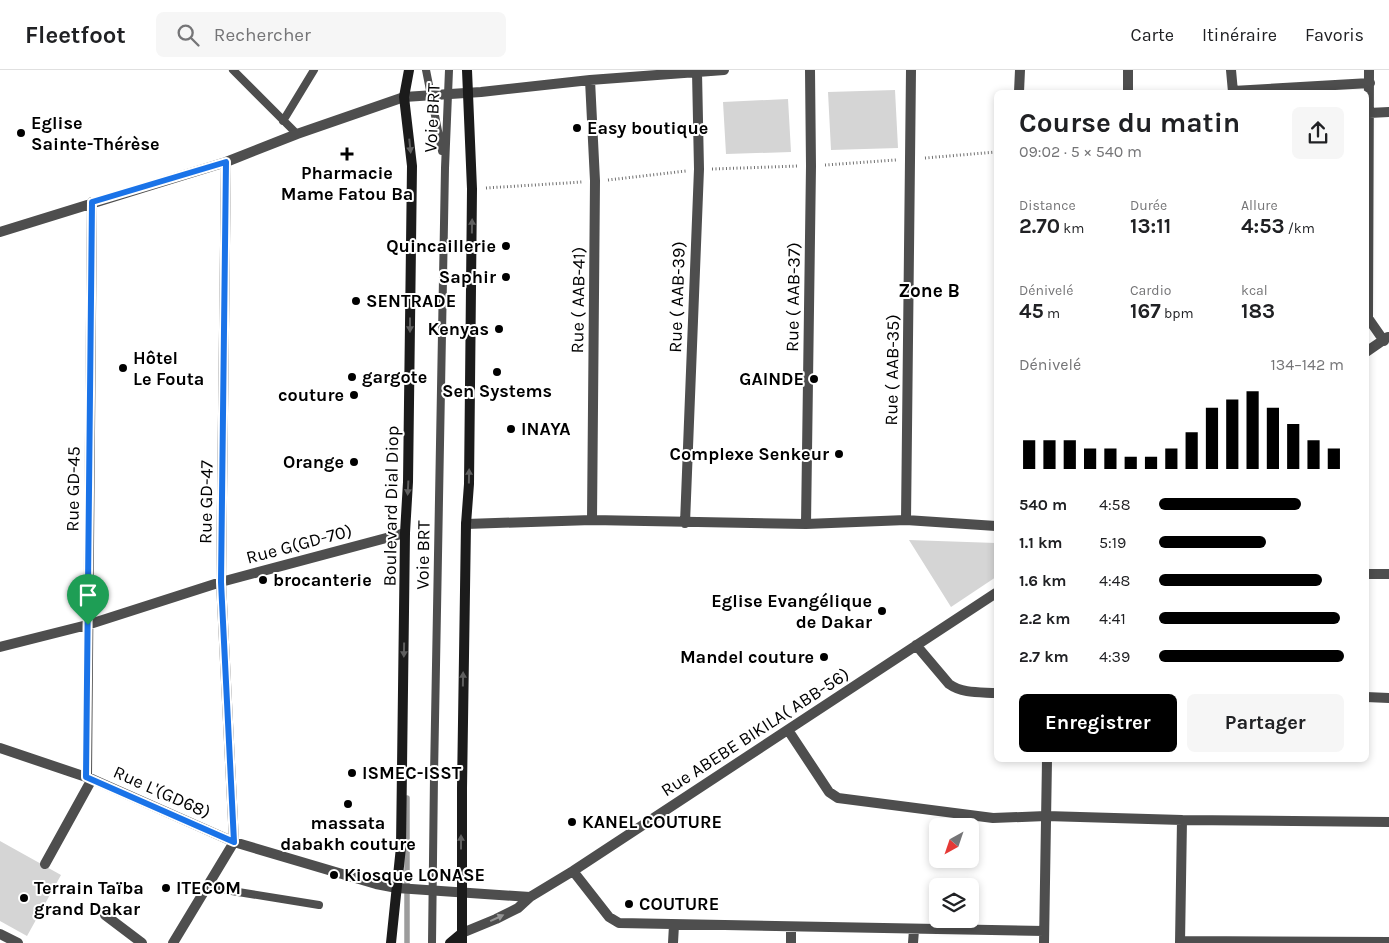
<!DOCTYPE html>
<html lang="fr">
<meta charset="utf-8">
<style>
body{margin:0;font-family:Karla,sans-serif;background:#f6f6f6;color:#202124;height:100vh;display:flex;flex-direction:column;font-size:19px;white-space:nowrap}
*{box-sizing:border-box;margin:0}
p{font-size:16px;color:#757577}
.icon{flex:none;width:28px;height:28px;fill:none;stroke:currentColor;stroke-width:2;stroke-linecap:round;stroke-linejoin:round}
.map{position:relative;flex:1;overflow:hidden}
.drawer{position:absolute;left:994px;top:20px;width:375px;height:672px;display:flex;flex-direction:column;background:#fff;border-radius:8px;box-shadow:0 2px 8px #0003}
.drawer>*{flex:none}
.needle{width:32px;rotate:220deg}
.tools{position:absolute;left:929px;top:748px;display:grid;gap:10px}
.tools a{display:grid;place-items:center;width:50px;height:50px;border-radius:8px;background:#fff;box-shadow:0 2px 8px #0003;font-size:25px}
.pin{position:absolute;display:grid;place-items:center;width:42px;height:42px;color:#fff;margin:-51px -21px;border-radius:50% 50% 50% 0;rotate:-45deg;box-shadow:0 0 5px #0007}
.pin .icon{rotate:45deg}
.round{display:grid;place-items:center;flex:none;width:52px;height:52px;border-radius:8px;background:#f6f6f6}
.overview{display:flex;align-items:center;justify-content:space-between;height:85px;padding:0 25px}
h1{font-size:28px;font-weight:700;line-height:38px}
.metrics{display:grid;grid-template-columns:repeat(3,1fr);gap:8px;height:85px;padding:5px 25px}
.metrics div{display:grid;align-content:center}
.metrics b{font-size:21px;font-weight:700}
.metrics small{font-size:14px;font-weight:400}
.metrics p{font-size:14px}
.chart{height:140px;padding:10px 25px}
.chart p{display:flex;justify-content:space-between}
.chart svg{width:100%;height:90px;margin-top:5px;stroke:#000;stroke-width:6}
.primary-button{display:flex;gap:10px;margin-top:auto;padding:10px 25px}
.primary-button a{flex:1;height:58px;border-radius:8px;background:#000;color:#fff;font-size:20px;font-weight:700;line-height:58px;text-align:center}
.primary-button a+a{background:#f6f6f6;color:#202124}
ul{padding:0 25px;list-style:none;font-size:16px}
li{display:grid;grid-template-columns:80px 60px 1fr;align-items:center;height:38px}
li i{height:12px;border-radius:6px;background:#000}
header{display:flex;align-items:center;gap:30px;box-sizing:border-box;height:70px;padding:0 25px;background:#fff;border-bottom:1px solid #e0e0e0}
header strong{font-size:24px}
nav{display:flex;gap:28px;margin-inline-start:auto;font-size:18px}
.search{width:350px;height:45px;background:#f6f6f6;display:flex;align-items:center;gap:12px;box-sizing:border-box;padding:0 18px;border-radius:8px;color:#757577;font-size:19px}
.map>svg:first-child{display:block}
.green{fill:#d5d5d5}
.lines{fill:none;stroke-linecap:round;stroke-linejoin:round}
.stream{stroke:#9c9c9c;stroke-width:5.5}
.path{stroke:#707070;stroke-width:3;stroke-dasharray:1 2.5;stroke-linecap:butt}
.lane{stroke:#4e4e4e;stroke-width:8}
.street{stroke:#4e4e4e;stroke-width:10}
.secondary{stroke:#1b1b1b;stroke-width:10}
.oneway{fill:#5f5f5f}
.oneway2{fill:#959595}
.route-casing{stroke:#fff;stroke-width:10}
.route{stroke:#1a73e8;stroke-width:6}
.poi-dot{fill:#000;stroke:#fff;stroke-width:2}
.labels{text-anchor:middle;stroke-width:4;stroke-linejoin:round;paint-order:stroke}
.street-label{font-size:18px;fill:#000;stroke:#fff}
.poi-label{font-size:18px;font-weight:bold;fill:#000;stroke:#fff;text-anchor:start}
.neighbourhood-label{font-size:19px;font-weight:bold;fill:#000;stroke:#fff}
</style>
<header>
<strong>Fleetfoot</strong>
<div class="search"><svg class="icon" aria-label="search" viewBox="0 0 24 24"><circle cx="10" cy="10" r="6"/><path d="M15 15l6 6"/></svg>Rechercher</div>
<nav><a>Carte</a><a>Itinéraire</a><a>Favoris</a></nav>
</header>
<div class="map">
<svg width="1389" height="873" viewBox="0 0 1389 873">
<rect width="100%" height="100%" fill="#fff"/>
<path class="green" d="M895,20L898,78L831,80L828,22Z
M788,29L791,82L726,84L723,32Z
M909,470L996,473V507L951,537Z
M0,771L61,805L27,866L0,851Z"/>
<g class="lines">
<path class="stream" d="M407,728V873"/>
<path class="path" d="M925,88L996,82
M825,95L896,90
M712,99L799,96
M608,110L686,101
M486,118L582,112"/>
<path class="lane" d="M233,0L297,64
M426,0L442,81
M283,51L314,0
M207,817L319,835
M432,873L434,706L445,98L449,0"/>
<path class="street" d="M1128,0V22
M1231,0L1233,22
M1369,0L1368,248L1384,271
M590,10L595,111L592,450
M1233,21L1370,13
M1019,22L1020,0
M1369,43L1389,42
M0,162L226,92L297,64L404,27L481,22L590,10L724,0
M1366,282L1388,267
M906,450L911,0
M685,453L699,99L697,2
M466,454L592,450L806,454L906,450L996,456
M806,454L811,96L810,0
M1366,504H1389
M916,575L949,614C963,624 980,622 996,623
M0,577L87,555L221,512L405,463
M1366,627L1389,628
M788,660L829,722L838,728L993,748L1046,746L1182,750L1180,873
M0,678L92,709L234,772L376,814L397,818L530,827
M87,707L92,132
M1182,750L1389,752
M45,794L92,709
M573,801L609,847L619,853L1044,861
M105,845L142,873
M791,857V873
M462,863L496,849L518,838L530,827L573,801L996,523
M0,864L18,873
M1180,871L1389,872
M173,873L234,772L221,512L226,92
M673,873L674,855
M913,873L914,860
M1044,873L1047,690"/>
<path class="secondary" d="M391,873L401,777L405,463L408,412L412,96L404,27L409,0
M450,873L462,863
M462,873V718L466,454L469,414L472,119L467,0"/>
</g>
<defs><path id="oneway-solid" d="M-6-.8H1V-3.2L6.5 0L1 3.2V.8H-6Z" transform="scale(1.25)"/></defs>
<g class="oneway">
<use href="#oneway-solid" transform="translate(410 76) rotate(84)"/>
<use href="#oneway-solid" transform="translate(472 156) rotate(-89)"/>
<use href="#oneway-solid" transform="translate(410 255) rotate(90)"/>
<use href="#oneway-solid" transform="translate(469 406) rotate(-89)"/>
<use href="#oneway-solid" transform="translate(408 418) rotate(93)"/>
<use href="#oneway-solid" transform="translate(404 580) rotate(91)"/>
<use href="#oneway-solid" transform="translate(463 609) rotate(-89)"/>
<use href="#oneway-solid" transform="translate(461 772) rotate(-90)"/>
</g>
<use class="oneway2" href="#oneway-solid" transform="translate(497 848) rotate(-25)"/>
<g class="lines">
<g class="route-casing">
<path id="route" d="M226,92L221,512L234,772L86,707L92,132Z"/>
</g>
<use href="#route" class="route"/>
</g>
<g class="poi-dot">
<circle cx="577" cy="58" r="5"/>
<circle cx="21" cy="63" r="5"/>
<path d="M344.5 76.5h5v5h5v5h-5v5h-5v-5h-5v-5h5z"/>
<circle cx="506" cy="176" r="5"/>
<circle cx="506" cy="207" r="5"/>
<circle cx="356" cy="231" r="5"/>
<circle cx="499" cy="259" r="5"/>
<circle cx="123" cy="298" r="5"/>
<circle cx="497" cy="302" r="5"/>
<circle cx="352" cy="307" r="5"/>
<circle cx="814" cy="309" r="5"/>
<circle cx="354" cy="325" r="5"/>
<circle cx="511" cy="359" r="5"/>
<circle cx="839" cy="384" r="5"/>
<circle cx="354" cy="392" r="5"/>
<circle cx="263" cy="510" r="5"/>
<circle cx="882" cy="541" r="5"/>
<circle cx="824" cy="587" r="5"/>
<circle cx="352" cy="703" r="5"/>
<circle cx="348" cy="734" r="5"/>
<circle cx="572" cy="752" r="5"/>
<circle cx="334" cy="805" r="5"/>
<circle cx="166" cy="818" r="5"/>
<circle cx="24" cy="828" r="5"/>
<circle cx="629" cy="834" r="5"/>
</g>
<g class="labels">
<g class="street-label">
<text transform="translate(432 48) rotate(-87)" y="6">Voie BRT</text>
<text transform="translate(677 227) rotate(-88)" y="6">Rue ( AAB-39)</text>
<text transform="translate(793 227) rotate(-89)" y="6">Rue ( AAB-37)</text>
<text transform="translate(578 230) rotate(-89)" y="6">Rue ( AAB-41)</text>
<text transform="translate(892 300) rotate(-89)" y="6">Rue ( AAB-35)</text>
<text transform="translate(73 419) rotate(-89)" y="6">Rue GD-45</text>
<text transform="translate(206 432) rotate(-89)" y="6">Rue GD-47</text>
<text transform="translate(391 436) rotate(-89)" y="6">Boulevard Dial Diop</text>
<text transform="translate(299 474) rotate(-15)" y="6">Rue G(GD-70)</text>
<text transform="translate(423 485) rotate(-89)" y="6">Voie BRT</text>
<text transform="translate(755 662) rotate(-33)" y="6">Rue ABEBE BIKILA( ABB-56)</text>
<text transform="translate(162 722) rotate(24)" y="6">Rue L'(GD68)</text>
</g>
<g class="poi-label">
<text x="31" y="59">Eglise<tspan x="31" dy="21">Sainte-Thérèse</tspan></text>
<text x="587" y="64">Easy boutique</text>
<text x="347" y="109" text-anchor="middle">Pharmacie<tspan x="347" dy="21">Mame Fatou Ba</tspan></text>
<text x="496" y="182" text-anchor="end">Quincaillerie</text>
<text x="496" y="213" text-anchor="end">Saphir</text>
<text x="366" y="237">SENTRADE</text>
<text x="489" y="265" text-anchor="end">Kenyas</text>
<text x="133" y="294">Hôtel<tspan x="133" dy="21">Le Fouta</tspan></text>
<text x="362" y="313">gargote</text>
<text x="804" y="315" text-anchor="end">GAINDE</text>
<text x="497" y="327" text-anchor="middle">Sen Systems</text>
<text x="344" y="331" text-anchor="end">couture</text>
<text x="521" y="365">INAYA</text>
<text x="829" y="390" text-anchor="end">Complexe Senkeur</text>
<text x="344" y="398" text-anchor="end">Orange</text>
<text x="273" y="516">brocanterie</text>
<text x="872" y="537" text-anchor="end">Eglise Evangélique<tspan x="872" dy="21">de Dakar</tspan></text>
<text x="814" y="593" text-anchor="end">Mandel couture</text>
<text x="362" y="709">ISMEC-ISST</text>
<text x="582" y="758">KANEL COUTURE</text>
<text x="348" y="759" text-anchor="middle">massata<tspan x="348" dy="21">dabakh couture</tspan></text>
<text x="344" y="811">Kiosque LONASE</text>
<text x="34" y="824">Terrain Taïba<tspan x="34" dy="21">grand Dakar</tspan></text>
<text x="176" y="824">ITECOM</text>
<text x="639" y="840">COUTURE</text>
</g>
<g class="neighbourhood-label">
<text x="929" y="227">Zone B</text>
</g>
</g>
</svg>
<div class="tools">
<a><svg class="needle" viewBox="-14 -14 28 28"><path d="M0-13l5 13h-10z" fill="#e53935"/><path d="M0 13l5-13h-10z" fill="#757577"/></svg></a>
<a><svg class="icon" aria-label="layers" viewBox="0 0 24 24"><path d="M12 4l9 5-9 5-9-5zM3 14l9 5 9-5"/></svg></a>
</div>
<div class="pin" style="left:88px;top:555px;background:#1e9e55"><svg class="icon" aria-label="arrive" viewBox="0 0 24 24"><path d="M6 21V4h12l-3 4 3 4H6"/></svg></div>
<section class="drawer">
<div class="overview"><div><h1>Course du matin</h1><p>09:02 · 5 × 540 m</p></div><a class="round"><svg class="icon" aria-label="share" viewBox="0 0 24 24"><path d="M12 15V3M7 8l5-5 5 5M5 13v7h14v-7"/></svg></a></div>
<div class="metrics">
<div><p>Distance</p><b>2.70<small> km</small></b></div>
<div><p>Durée</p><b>13:11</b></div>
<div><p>Allure</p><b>4:53<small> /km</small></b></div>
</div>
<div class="metrics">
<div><p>Dénivelé</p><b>45<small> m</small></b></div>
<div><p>Cardio</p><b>167<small> bpm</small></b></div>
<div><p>kcal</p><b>183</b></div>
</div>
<div class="chart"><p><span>Dénivelé</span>134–142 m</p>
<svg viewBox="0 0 160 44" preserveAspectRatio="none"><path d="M5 44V30M15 44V30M25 44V30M35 44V34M45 44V34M55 44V38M65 44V38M75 44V34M85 44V26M95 44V14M105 44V10M115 44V6M125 44V14M135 44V22M145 44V30M155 44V34"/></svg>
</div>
<ul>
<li><b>540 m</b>4:58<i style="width:77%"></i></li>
<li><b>1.1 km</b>5:19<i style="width:58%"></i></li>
<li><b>1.6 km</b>4:48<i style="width:88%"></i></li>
<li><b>2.2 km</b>4:41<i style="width:98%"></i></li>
<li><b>2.7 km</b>4:39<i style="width:100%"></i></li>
</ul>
<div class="primary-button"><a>Enregistrer</a><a>Partager</a></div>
</section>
</div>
